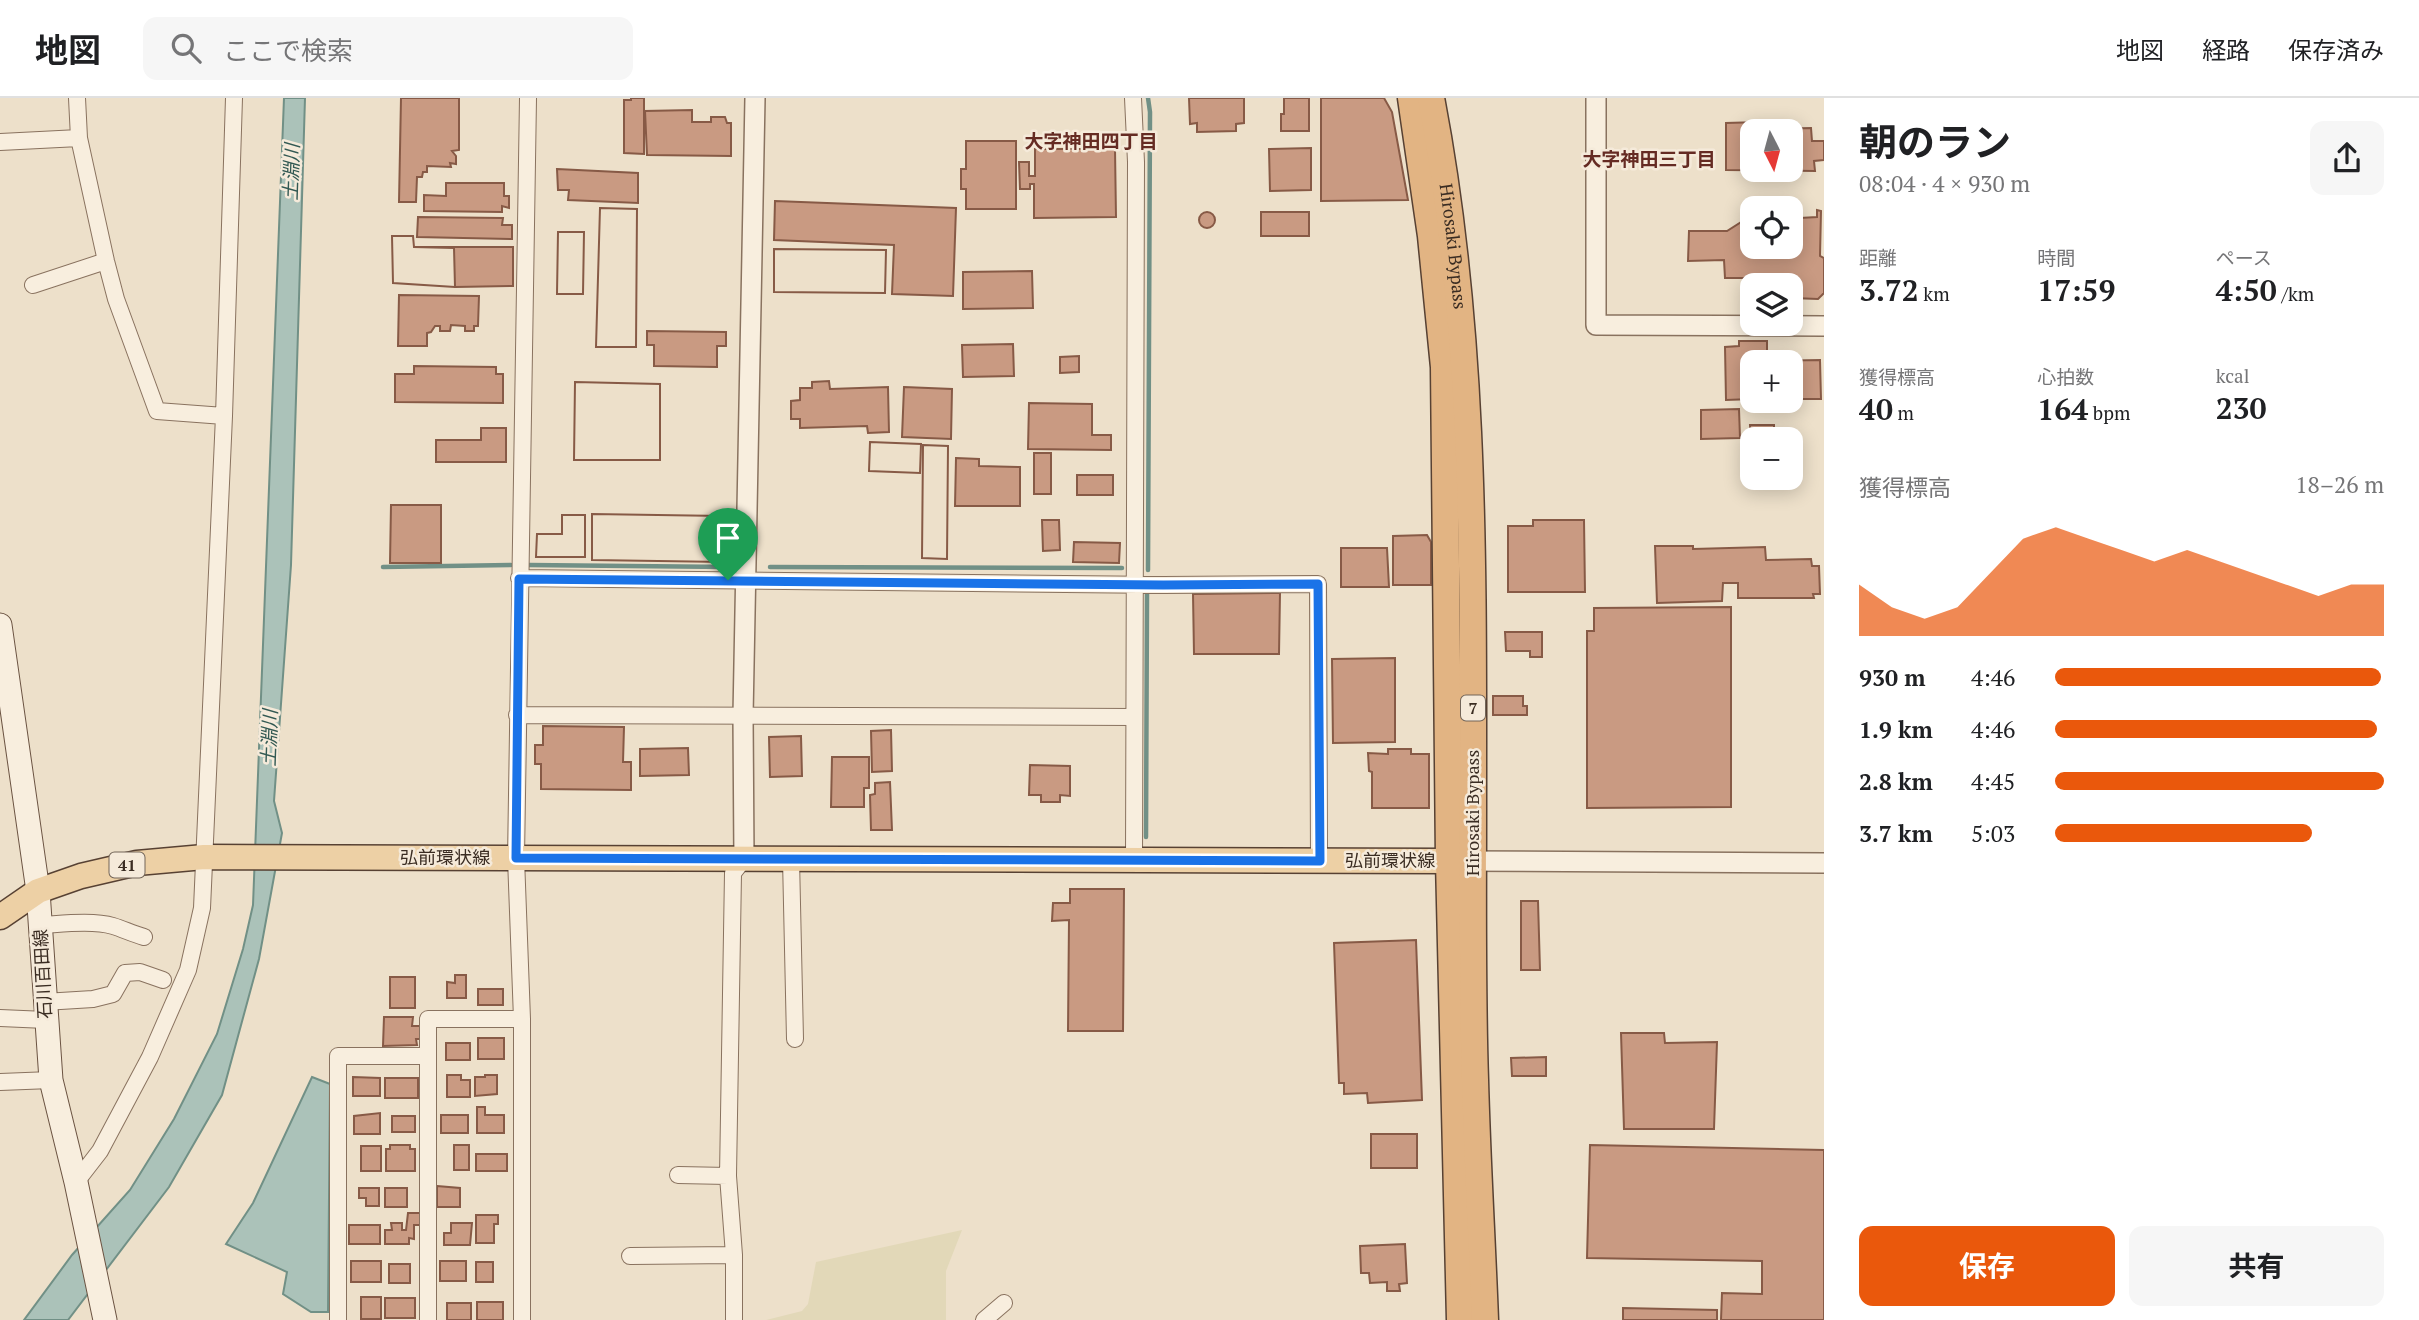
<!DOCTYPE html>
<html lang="ja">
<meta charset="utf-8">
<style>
body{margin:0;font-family:"PT Serif","Noto Sans JP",serif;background:#f6f6f6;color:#202124;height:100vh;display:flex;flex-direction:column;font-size:26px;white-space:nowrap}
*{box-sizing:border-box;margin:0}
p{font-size:23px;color:#757577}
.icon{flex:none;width:38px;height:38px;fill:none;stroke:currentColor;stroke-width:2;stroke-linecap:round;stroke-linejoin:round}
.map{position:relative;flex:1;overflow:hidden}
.sheet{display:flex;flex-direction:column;background:#fff;width:595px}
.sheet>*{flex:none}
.needle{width:46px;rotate:174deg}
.buttons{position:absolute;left:1740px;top:21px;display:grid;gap:14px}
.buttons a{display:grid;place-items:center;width:63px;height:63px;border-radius:14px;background:#fff;box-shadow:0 4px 18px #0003;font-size:35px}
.pin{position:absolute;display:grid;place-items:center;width:60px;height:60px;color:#fff;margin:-72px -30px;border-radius:50% 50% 50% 0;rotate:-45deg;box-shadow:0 0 7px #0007}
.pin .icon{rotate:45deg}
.round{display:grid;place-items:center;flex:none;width:74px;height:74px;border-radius:14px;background:#f6f6f6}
.head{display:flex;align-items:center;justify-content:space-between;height:119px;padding:0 35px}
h1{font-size:38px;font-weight:700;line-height:52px}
.figures{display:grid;grid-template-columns:repeat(3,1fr);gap:10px;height:119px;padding:7px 35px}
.figures div{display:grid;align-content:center}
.figures b{font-size:30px;font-weight:700}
.figures small{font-size:19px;font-weight:400}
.figures p{font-size:19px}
.chart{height:196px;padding:14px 35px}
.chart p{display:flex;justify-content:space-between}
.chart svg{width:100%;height:126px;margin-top:7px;fill:#ea580c;opacity:.7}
.button{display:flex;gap:14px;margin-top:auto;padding:14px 35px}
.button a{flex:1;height:80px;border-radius:14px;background:#ea580c;color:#fff;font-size:28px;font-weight:700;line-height:80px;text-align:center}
.button a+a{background:#f6f6f6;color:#202124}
ul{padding:0 35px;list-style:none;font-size:23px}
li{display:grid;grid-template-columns:112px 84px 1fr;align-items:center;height:52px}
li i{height:18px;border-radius:9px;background:#ea580c}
header{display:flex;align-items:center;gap:42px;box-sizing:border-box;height:98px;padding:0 35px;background:#fff;border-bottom:2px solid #e0e0e0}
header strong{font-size:33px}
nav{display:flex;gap:38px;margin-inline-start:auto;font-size:24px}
.search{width:490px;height:63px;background:#f6f6f6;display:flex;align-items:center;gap:18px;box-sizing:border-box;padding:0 24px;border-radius:14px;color:#757577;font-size:26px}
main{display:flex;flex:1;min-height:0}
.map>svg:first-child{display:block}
.farmland{fill:#e2d8b8}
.water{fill:#abc2b9;stroke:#719086;stroke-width:2}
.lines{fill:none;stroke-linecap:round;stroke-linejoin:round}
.stream{stroke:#719086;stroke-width:4.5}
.building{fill:#c99a82;stroke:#875a46;stroke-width:2;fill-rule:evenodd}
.minor-casing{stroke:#89725f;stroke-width:18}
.tertiary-casing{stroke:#89725f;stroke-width:22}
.secondary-casing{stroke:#6b5342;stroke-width:25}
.primary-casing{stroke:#574133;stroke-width:27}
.trunk-casing{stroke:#574133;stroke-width:29}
.minor{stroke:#f8eede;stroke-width:16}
.tertiary{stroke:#f8eede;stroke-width:19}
.secondary{stroke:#f8eede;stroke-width:23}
.primary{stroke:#edd0a5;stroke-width:24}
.trunk{stroke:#e2b483;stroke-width:26}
.route-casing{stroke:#fff;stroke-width:14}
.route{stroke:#1a73e8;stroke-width:9}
.labels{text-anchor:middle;stroke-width:5;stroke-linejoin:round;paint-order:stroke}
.shield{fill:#f5eada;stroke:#726559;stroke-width:2}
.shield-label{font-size:16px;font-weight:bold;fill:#3a2c22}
.street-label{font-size:18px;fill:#3a2c22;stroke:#f5eada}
.neighbourhood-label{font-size:19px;font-weight:bold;fill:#652b23;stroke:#f5eada}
.water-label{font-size:19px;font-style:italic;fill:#325953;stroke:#f5eada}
</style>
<header>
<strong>地図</strong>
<div class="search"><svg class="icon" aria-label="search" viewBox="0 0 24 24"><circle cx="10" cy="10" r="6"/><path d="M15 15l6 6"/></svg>ここで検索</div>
<nav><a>地図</a><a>経路</a><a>保存済み</a></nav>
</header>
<main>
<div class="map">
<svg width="1824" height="1222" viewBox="0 0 1824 1222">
<rect width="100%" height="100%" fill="#ede0ca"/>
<path class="farmland" d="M962,1132L946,1173V1222H766L802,1213L808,1206L816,1164Z"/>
<path class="water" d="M284,0H305L291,467L274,703L282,735L259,861L222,997L169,1089L68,1222H24L72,1157L130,1092L174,1021L217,936L243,851L253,807Z
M312,979L330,986L328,1214H311L283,1196L287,1174L226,1146L253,1105Z"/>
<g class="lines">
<path class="stream" d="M529,467L729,469
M383,469L511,467
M770,469L1122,470
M1148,472L1150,14L1148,0
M1146,739L1147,496"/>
</g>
<path class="building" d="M401,0H459V52L452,53L456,58V66L450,65L451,69L427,68V74H423L422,79H417L416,104H399Z
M631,0H644V56L624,55V2H631Z
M1189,0H1244V25L1236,26V33L1197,34V25L1190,26Z
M1284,0H1309V33H1281V16H1284Z
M1321,0H1384L1392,14L1408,102L1321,103Z
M692,12V24H711V19H725L727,25H731V58L647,57L645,13Z
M1760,24V31L1811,30L1812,43H1824V62L1814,63L1815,73L1726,72V25ZM1752,33H1790V72H1752Z
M966,43H1016V111H966V91H961V71H966Z
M1311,50V92L1270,93L1269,51Z
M1035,51H1115L1116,119L1034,120V86H1030V91H1020L1019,64H1029V78H1035Z
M557,71L638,75V105L568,102L569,92H558Z
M446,85H504V98H509V110L502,108V114L424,113V97L446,98Z
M775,103L956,110L953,198L892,196L894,147L774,142Z
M1780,108L1800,109V120L1817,119V112L1821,113L1820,158L1824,160V195L1818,201L1792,200L1790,187H1783L1780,180H1725L1724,162L1688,163L1689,133H1727L1746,121L1752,120V149H1790V110H1781Z
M600,110L637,111L636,249H596Z
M600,110L637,111L636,249H596Z
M1199 122a8 8 0 1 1 16 0a8 8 0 1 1-16 0Z
M1261,114H1309V138H1261Z
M418,119L503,120L502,127H512V141L417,139Z
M558,134H584L583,196H557Z
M558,134H584L583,196H557Z
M392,138H413L414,149H513V188L455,189L393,185Z
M392,138H413L414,149L454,150L455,189L393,185Z
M774,151L886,152L885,195L774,194Z
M774,151L886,152L885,195L774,194Z
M1032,173L1033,210L963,211V174Z
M399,197L479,198L478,228H474V233H465V228L451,227L450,233H440V228H435L431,234L427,235V248H398Z
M647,233L726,234V248H717V269L654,268V247H647Z
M647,233L726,234V248H717V269L654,268V247H647Z
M647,233L726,234V248H717V269L654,268V247H647Z
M1739,243H1767V264H1752V301L1726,302L1725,249L1739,248Z
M1013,246L1014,278L963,279L962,247Z
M1079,258V274L1060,275V259Z
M1820,262L1821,301H1790V264L1771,263Z
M414,268L496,269V276H503V305L395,304V276H414Z
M829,283L830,291L888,289L889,334L868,335L867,328L800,330V321H791V303L800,302V290H812V284Z
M575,284L660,286V362H574Z
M575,284L660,286V362H574Z
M904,289L952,291L951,341L902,339Z
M1029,305L1092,306V337H1111V352L1028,351Z
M1739,311L1740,340L1701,341V312Z
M1750,327H1774V341H1752V361Z
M481,330H506V364H436V342H481Z
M870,344L921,346L920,375L869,373Z
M870,344L921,346L920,375L869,373Z
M923,347L948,348L947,461L922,460Z
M923,347L948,348L947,461L922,460Z
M1034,355H1051V396H1034Z
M956,360L979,361V368L1020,369V408H955Z
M1077,377H1113V397H1077Z
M391,407H441V465H390Z
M592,416L723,418L724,464L592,462Z
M592,416L723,418L724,464L592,462Z
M562,417H585V459H536L537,436H562Z
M562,417H585V459H536L537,436H562Z
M1042,422H1059L1060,452L1043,453Z
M1533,422H1584L1585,494H1508V428H1533Z
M1427,437L1431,444V487H1393V438Z
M1074,444L1120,445L1119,465L1073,464Z
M1655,448H1693V451L1765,449L1766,462L1811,461L1812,468H1819L1820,496H1813L1814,500H1738V485H1723L1722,503L1657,505Z
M1341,450H1387L1389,489H1341Z
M1280,495L1279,556H1194L1193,496Z
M1731,509V709L1587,710V533H1594V510Z
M1505,534H1542V559H1530V553H1506Z
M1395,560V644L1333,645L1332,561Z
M1493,598H1523V608H1527V617H1493Z
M543,628L624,629L623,664H631V692L541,691V666H535V647H543Z
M891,632L892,673L872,674L871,633Z
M801,638L802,678L770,679L769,639Z
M688,650L689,677L640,678V651Z
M1388,651H1411V656H1429V710H1372V674L1369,673L1368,655L1388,656Z
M832,659H869V690H864V709H831Z
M1030,667L1070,668V698L1060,697V704H1041V697H1029Z
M890,684L892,732H871L870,697L875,696V685Z
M1070,791H1124L1123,933H1068L1069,822L1052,823L1053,805H1070Z
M1521,803H1538L1540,872H1521Z
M1416,842L1422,1002L1368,1005L1367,995L1344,996V985H1339L1334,845Z
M455,877H466V900H447V884L455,885Z
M390,879H415V910H390Z
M478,891H503V907H478Z
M384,919H413L412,928H420V941H416L417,947L383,948Z
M1621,935H1664L1665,945L1717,944L1714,1031H1624Z
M478,940H504V961H478Z
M446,945H470V962H446Z
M1546,959V978H1512L1511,960Z
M447,977H461V982H470V999H447Z
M485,977H497V996L475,998V979H485Z
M353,979L380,980V998H353Z
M385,980H418V1000H385Z
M477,1009H485V1017H504V1035H477Z
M380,1015V1036H354V1018Z
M441,1017H468V1035H441Z
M392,1018H415V1034H392Z
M1371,1036H1417V1070H1371Z
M390,1047H410V1051H415V1073H386V1051H390Z
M454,1047H469V1072H454Z
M1590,1047L1824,1052V1222H1721L1722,1195L1762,1196V1163L1587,1160Z
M361,1048H381V1073H361Z
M476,1056H507V1073H476Z
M437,1088L460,1090V1109H437Z
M359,1090H379V1108H366V1100H359Z
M385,1090H407V1109H385Z
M408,1115H420V1127H414V1141L409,1140V1146H385V1132H392L391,1125H402V1132H406Z
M476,1117H498V1126H494V1145H476Z
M451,1125H472L470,1147H444V1135H451Z
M349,1127H380V1146H349Z
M1405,1146L1407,1185L1399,1186L1400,1193H1387V1184L1370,1185L1369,1175H1361L1360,1148Z
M351,1163H381V1184H351Z
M440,1163H466V1183H440Z
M476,1164H493V1184H476Z
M389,1166H410V1185H389Z
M361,1199H381V1221H361Z
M385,1200H415V1220H385Z
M477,1204H503V1222H477Z
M447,1205H471V1222H447Z
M1623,1210L1717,1212V1222H1623Z"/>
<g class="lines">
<g class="minor-casing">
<path id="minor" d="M77,0L79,40L106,163L116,201L157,313L224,318
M1133,0L1136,64L1134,762
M0,44L79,40
M33,187L106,163
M519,480L1163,487L1318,486L1319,763
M517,617L1134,619
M791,761L795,941
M40,827C61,826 93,822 113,828C123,831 133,836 144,839
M44,904L93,901L113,896L125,875L140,874L163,882
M0,920L46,922
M0,984L51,982
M678,1077L728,1078
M76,1084L100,1053L150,959L188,872L202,810L224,318L234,0
M630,1158L734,1157
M338,1222V958H428
M428,1222V921H522
M522,1222V921L516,760L528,0
M734,1222V1157L728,1078L733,775L744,761
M984,1222L1004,1205"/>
</g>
<g class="tertiary-casing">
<path id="tertiary" d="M1596,0V227L1824,228
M744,761L743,618L755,0
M1461,763L1824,765"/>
</g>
<g class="secondary-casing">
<path id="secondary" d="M0,527L38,793L51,982L76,1084L105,1222"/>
</g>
<g class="primary-casing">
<path id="primary" d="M0,819L38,793L81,778L137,765L204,759L1449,763"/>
</g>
<g class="trunk-casing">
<g id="trunk">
<path d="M1411,0L1431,138L1444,269L1449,763L1460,1222"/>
<path id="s1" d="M1431,0C1476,235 1473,473 1473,711C1473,802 1472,892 1475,982C1477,1062 1482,1142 1485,1222"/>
</g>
</g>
<use href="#minor" class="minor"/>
<use href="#tertiary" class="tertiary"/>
<use href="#secondary" class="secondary"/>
<use href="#primary" class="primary"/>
<use href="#trunk" class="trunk"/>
</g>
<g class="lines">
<g class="route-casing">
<path id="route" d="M519,481L1163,487L1318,486L1320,763L516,760Z"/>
</g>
<use href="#route" class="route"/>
</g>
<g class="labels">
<g class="shield">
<rect x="1461" y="597.5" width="24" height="25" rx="5"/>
<rect x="109.5" y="754.5" width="35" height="25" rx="5"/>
</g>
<g class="shield-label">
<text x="1473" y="616">7</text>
<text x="127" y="773">41</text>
</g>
<g class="street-label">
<text dy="6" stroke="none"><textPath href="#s1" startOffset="150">Hirosaki Bypass</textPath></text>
<text transform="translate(1473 715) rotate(-90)" y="6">Hirosaki Bypass</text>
<text x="445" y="766">弘前環状線</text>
<text x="1390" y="769">弘前環状線</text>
<text transform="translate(43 876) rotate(-93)" y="6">石川百田線</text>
</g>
<g class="neighbourhood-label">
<text x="1091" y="50">大字神田四丁目</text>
<text x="1649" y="68">大字神田三丁目</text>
</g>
<g class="water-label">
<text transform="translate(291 74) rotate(-88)" y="7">土淵川</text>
<text transform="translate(269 640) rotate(-88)" y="7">土淵川</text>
</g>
</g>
</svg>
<div class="buttons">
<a><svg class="needle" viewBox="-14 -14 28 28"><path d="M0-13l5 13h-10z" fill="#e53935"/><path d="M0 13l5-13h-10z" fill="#757577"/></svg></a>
<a><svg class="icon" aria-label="locate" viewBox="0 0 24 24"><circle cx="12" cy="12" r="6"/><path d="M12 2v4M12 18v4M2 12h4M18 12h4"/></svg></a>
<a><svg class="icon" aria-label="layers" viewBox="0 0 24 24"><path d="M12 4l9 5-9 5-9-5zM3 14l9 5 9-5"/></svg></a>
<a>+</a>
<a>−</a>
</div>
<div class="pin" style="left:728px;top:482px;background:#1e9e55"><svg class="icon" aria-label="arrive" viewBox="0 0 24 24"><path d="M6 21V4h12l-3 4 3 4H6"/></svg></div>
</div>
<section class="sheet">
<div class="head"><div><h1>朝のラン</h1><p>08:04 · 4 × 930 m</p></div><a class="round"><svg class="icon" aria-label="share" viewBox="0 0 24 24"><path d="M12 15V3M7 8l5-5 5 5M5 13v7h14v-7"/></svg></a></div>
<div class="figures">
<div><p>距離</p><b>3.72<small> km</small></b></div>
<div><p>時間</p><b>17:59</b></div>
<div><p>ペース</p><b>4:50<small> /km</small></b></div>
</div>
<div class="figures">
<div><p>獲得標高</p><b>40<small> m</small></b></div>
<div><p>心拍数</p><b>164<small> bpm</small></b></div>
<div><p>kcal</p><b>230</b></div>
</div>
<div class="chart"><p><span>獲得標高</span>18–26 m</p>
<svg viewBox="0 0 160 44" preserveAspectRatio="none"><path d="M0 44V26L10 34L20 38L30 34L40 22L50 10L60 6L70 10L80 14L90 18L100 14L110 18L120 22L130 26L140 30L150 26L160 26V44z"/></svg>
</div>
<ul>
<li><b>930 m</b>4:46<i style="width:99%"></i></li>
<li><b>1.9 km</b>4:46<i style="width:98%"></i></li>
<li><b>2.8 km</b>4:45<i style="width:100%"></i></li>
<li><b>3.7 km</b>5:03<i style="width:78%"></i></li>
</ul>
<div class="button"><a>保存</a><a>共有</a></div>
</section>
</main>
